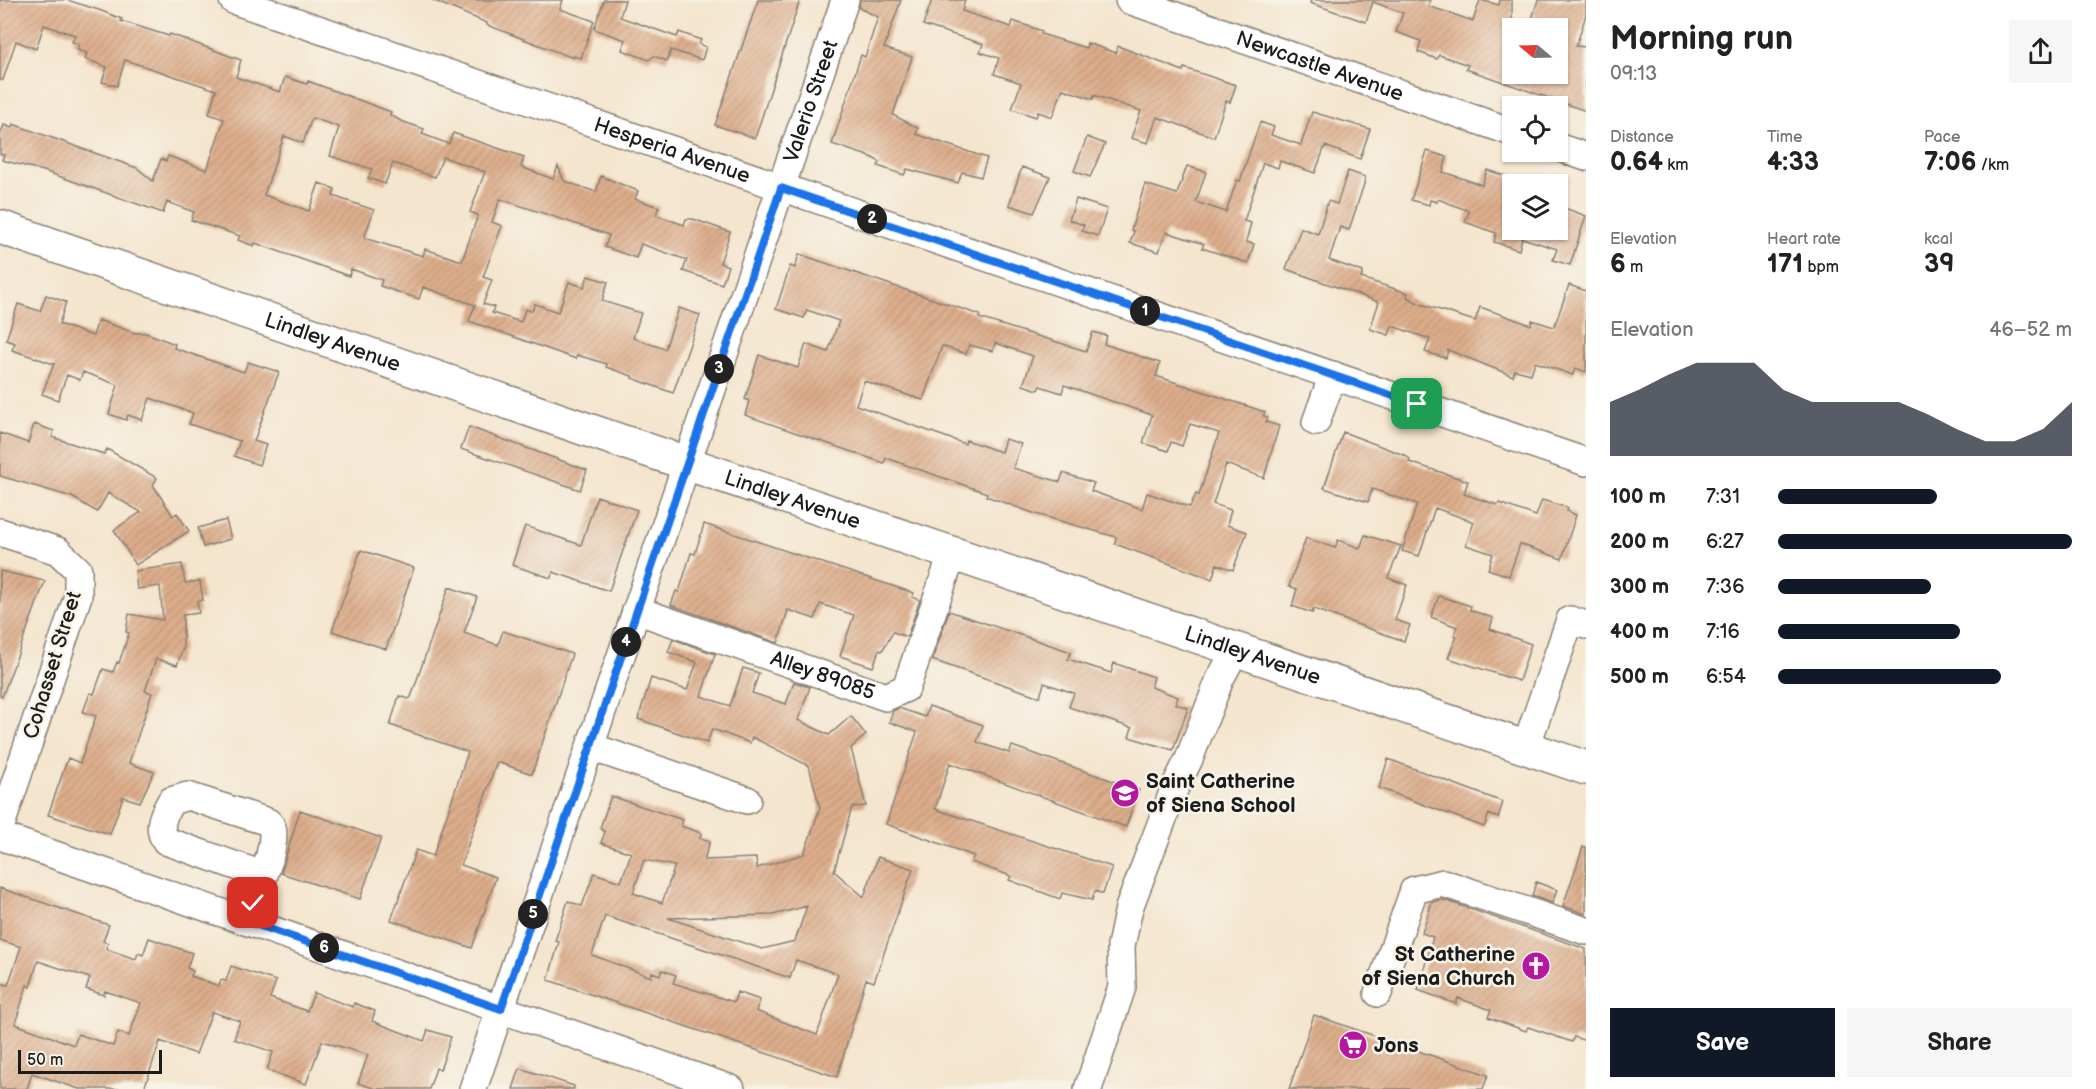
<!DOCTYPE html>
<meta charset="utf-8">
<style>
body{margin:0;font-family:"Balsamiq Sans",sans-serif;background:#f6f6f6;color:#222;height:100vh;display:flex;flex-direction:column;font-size:22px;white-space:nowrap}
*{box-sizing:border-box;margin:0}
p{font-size:20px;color:#767676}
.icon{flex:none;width:33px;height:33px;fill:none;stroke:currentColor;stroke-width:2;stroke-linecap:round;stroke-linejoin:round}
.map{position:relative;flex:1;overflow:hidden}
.side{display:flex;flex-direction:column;background:#fff;width:510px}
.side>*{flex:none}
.needle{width:39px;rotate:289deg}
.fabs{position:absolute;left:1502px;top:18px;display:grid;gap:12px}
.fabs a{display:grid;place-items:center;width:66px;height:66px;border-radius:0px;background:#fff;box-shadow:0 2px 4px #0004;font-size:30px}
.scale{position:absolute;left:18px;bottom:15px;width:144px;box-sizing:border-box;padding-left:6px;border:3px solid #1c1c1c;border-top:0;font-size:16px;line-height:21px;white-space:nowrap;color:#1c1c1c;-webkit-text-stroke:4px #f7f3e8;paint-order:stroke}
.pin{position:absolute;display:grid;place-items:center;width:51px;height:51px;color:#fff;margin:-26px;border-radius:12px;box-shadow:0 3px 9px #0006}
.km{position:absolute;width:30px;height:30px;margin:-15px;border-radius:50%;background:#222;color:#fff;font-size:16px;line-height:30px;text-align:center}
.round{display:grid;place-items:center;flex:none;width:63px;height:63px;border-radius:0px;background:#f6f6f6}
.summary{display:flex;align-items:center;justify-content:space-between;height:102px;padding:0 24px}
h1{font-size:33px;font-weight:800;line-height:45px}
.figures{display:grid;grid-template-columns:repeat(3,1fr);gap:9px;height:102px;padding:6px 24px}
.figures div{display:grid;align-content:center}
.figures b{font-size:26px;font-weight:800}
.figures small{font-size:16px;font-weight:400}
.figures p{font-size:16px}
.chart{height:168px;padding:12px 24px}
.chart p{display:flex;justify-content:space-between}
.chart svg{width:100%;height:108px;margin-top:6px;fill:#111827;opacity:.7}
.button{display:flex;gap:12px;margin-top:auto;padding:12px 24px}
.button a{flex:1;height:69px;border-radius:0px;background:#111827;color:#fff;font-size:24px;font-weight:800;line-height:69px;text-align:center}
.button a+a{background:#f6f6f6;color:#222}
ul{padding:0 24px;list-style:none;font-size:20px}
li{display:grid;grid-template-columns:96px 72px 1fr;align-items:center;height:45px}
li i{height:15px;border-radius:8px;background:#111827}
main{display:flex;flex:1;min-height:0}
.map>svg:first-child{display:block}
.building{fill:url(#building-hatch);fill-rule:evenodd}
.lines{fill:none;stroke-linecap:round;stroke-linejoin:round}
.minor-casing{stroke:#888075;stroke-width:30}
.major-casing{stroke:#888075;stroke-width:36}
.minor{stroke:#fff;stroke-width:27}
.major{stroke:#fff;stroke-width:33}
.route-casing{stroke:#fff;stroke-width:12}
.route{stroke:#1a73e8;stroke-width:8}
.labels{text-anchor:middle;stroke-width:5;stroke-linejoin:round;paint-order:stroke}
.street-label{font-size:21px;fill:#1c1c1c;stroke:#f7f3e8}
.poi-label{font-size:21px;font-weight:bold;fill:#1c1c1c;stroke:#f7f3e8;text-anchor:start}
</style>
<main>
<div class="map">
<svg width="1586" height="1089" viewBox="0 0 1586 1089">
<defs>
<pattern id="building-hatch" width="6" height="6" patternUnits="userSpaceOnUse" patternTransform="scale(1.5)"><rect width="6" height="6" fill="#ddad8b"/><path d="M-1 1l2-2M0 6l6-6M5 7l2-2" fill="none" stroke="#bd9477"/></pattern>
</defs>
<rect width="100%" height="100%" fill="#f7f3e8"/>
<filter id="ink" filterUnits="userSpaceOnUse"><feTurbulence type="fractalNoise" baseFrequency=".0167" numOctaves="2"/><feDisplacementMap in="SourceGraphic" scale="12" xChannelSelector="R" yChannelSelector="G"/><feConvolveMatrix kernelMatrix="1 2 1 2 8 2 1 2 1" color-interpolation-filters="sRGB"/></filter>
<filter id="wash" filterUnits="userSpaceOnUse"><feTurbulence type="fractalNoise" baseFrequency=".008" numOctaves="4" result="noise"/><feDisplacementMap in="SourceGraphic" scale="24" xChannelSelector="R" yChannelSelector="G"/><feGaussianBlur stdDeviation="1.35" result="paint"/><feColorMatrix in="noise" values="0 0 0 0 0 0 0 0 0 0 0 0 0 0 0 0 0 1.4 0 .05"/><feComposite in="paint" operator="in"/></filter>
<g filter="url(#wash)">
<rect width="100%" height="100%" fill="#f4e5ce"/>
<g id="blocks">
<path class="building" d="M0,0H67L99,10L122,19L121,21L169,36L170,34L241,60L236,77L280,92L285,77L307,84L308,81L391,112L390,115L401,121L424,129L422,134L449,144L453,133L524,157L521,167L553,179L558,166L564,181L596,192L601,176L638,191L635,199L659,207L656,215L684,225L686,219H693L730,232L720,263L728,266L722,284L683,271L687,260L641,244L636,258L605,247L609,235L500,199L492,222L502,226L483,277L492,280L483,304L494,307L492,313L521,322L525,309L532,311L535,304L558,312L569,282L584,287L588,276L608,282L602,301L641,313L633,338L665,349L679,308L700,315L673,393L632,378V376L606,367L607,364L577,355L576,359L469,321L475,305L440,293L423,287L419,299L380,286L382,280L351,269L349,276L255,243L254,246L238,240L240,236L191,220L194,212L167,202L163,213L44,171L2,160L4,155L0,154V135L4,125L12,128L13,124L137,168L153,181L161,159L166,161L168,156L207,170L224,119L209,114L216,90L125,60L117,86L102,82L107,67L85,59L87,53L77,50L79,44L72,42L75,35L44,25L36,49L16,41L3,80H0ZM312,118L339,127L330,156L372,169L368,178L385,184L393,163L435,177L443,157L485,172L470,212L478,215L462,261L425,249L423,256L364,238L374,210L333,196L335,189L319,183L309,211L264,195L284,136L303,143Z
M432,0H563L560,9L594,21L581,58L573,56V58L487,25V23Z
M604,0H625L620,17L677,37L679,32L701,40L699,44L706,47L702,60L671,50L667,61L654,56L649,60L622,50L625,40L594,29Z
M758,0H800L755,138L715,125Z
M860,0H901L884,48L912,57L893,115L918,128L916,134L987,158L981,177L962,172L958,183L907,169L904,175L878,166L880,162L871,157L832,144L861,55L865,57L878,17L859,8Z
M932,0H965L962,11L1011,27L1013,21L1042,31L1041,34L1086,48L1087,43L1116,53L1118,46L1183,71L1184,68L1236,85L1230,102L1226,101L1214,137L1157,117L1148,143L1131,138L1141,111L1094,95L1093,99L1063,89L1052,117L1038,112L1036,117L1012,109L1021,83L994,74L999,58L980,52L983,44L923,25Z
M1311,0H1430L1428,6L1473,21L1480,0L1499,5L1500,0H1512V74H1557V51L1565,28H1529L1538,0H1586V15L1576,46L1586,47V111L1466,69L1468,65L1439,55L1437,59L1418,52L1421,41L1396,32L1403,13L1373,2L1366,22L1310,3Z
M1312,112L1370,129L1360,159L1325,146L1315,173L1280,161L1278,168L1263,163L1244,221L1251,223L1246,242L1254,244L1248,263L1202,248L1204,244L1166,232L1159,252L1130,243L1134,231L1131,230L1145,184L1177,194L1187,166L1206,172L1196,202L1226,212L1237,180L1240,181L1260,122L1274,127L1271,135L1301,145Z
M1087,137L1105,144L1090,177L1074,171Z
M1427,151L1447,157L1443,172L1482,185L1487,170L1512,178V230H1557V205L1586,216L1570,265L1553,260L1557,249L1522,238L1519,250L1494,242L1496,233L1465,222L1469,211L1438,199L1437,202L1430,200L1429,205L1411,200Z
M1022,167L1050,177L1034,213L1009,205Z
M1348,171L1365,177L1364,184L1349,230L1340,227L1329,260L1363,272L1361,278L1408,293L1407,297L1418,303L1475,321L1480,307L1531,325L1532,320L1554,327L1569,285L1586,291V372L1575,368L1573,375L1535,362L1531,374L1515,370L1513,376L1448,350L1446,358L1425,352L1430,339L1392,326L1389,335L1370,329L1379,302L1286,269L1301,228L1318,234L1328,201L1337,204Z
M1076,199L1107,209L1098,236L1082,231L1084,225L1069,220Z
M799,254L980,315L979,318L1086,351L1093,332L1107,336L1104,344L1160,363L1156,376L1265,412L1263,416L1268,417L1266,422L1279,426L1264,478L1226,464L1213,504L1231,510L1227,525L1247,532L1233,570L1217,564L1212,579L1115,544L1116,537L1036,514L986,496L987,493L886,458L884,463L745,415L749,401L745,399L759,355L798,368L806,344L828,352L839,321L807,310L804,318L776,309L790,266L795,268ZM995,343L1033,356L1023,385L1038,390L1040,386L1062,393L1064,385L1152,415L1143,443L1168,451L1171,442L1182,446L1190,424L1219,433L1199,495L1196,494L1190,507L1147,493L1142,509L1091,491L1094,483L1063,473L1060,482L1013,468L1021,444L1005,439L1001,452L966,440L965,444L856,405L864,381L923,400L942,346L966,354L969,345L993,351Z
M46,295L66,302L59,324L93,336L98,320L135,333H146L175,344L174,348L244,372L248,362L279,372L254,441L266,445L259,465L234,456L240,441L189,424L193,413L150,398L142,420L128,415L126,420L109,414L118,385L83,372L80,380L67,375L58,400L42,394L54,364L12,350L15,343L6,340L18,304L40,311Z
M34,424L54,431L52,437L104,454L107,449L157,478L153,485L173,516L177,513L189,531L136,565L114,530L141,512L108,493L97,512L72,497L0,476V433L28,443Z
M469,427L587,470L580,490L461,449Z
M1343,432L1404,455L1410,459L1409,462L1468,481L1464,494L1498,505L1499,503L1536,516L1542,500L1568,508L1567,511L1576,515L1562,559L1520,544L1509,576L1488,569L1493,554L1466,545L1474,522L1435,508L1419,556L1402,551L1417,504L1372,489L1368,502L1324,488Z
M597,496L637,510L609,591L553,572L551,578L512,565L525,526L581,545Z
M226,520L231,539L203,547L198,528Z
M704,524L914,593L912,597L920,600L907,637L893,632L882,651L879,650L873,667L840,656L854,615L820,604L815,619L788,610L778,643L671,605L676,591L679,592L691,553L695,554Z
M1365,535L1401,546L1388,578L1407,585L1395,620L1410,625L1404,641L1314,609L1312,613L1292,606L1297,589L1289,586L1306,538L1335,548L1338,540L1360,548Z
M361,550L414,568L386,649L332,631Z
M182,564L185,583L200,581L203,600L197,601L199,613L183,615V649L177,665L156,659L145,691L152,693L129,763L154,772L140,802L123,797L110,834L48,815L68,758L80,763L96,716L83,712L90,693L94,694L103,669L113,672L117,662L119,663L129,633L126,632L129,614L163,620L160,586L137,589L135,571Z
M0,571L45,581L2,697L0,696Z
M449,587L477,597L464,633L498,645L503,631L572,654L532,774L497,762L461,865L496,877L472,948L391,920L416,850L433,856L468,752L390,725L399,696L409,699L411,697Z
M1439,596L1471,606L1470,610L1493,618L1490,629L1531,644L1519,681L1448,658L1457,636L1454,635L1457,627L1431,617Z
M949,611L1071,652L1068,659L1111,673L1114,663L1154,677L1151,687L1178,697L1176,704L1188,708L1173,750L1129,737L1132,728L1069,707L1074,693L1044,683L1040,697L932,660Z
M673,639L715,654L701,696L730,706L743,668L759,673L752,693L786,704L794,682L810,687L798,720L829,735L851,716L866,735L851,748L866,806L852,807L834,871L864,897L878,857L913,869L874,982L866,979L837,1077L548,980L559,942L555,941L568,901L582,906L594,873L621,882L631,853L601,843L605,832L600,828L611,796L683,820L681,826L701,833L700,838L710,841L704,860L756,858L757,868L804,854L820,808L809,766L752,737L750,743L712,729L707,743L638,719L651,678L687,690L697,662L668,652ZM644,860L675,866L662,903L633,893ZM807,906L795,941L762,949L668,918L773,915ZM605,916L790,978L796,960L838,974L817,1035L756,1011L760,1000L737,992L734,1002L673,983L676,975L662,970L660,975L652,972L651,977L592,955Z
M929,706L983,725L977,742L1009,753L1012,746L1139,790L1126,827L950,763L935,809L1112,867L1103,894L1095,891L1092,900L1062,893L1060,899L1009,880L1011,876L971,862L974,856L886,824L917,732L889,722L893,711L899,708L925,717Z
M1388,759L1503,802L1498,818L1489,814L1484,827L1379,788Z
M300,810L381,838L360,899L281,873Z
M1583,847H1586V914L1563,906Z
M1536,882L1557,890L1552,903L1532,896Z
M0,888L109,925L103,941L108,943L106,949L136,959L138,953L143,955L149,938L192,953L187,968L193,971L191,976L219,986L221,980L226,981L231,966L276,981L270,998L307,1011L314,993L353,1007L354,1003L375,1011L372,1021L424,1041L428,1030L451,1037L440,1070L436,1068L429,1089H376L358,1083L368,1055L322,1041L306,1084L267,1070L273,1052L234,1039L240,1021L212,1012L196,1054L160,1041L144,1089H79L32,1073L27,1089H0V983L8,985L21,947L0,940ZM38,961L90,978L86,989L104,995L105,991L141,1003L129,1036L118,1032L113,1046L78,1034L74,1045L15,1024L27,985L30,987Z
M1444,900L1586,949V1041L1574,1037L1572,1042L1528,1027L1526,1031L1488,1017L1491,1010L1458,998L1456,1004L1418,990L1433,937L1422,933L1432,902Z
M1314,1015L1488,1075L1483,1089H1289Z
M520,1068L574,1086V1089H513Z"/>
</g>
</g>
<g filter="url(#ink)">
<use href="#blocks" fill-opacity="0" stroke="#888075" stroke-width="1.5"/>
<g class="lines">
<g class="minor-casing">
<g id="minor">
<path id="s1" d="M233,0L1586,462"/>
<path id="s2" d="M1129,0L1512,132"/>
<path d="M1557,147L1586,157"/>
<path d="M1316,422L1333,375"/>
<path d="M0,532L58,551L78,570V596L0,828"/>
<path id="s3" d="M636,610L886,697L906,688L953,552"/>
<path d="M591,747L747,800"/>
<path d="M1526,747L1570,620L1586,625"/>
<path d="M0,836L731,1089"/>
<path d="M246,921C254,899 278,849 272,827L268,822L188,796L171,801C164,813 156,828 166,841L262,875"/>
<path d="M1378,993L1414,890L1443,883L1586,931"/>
<path id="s4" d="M473,1089L845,0"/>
<path d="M1088,1089L1122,987L1121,946L1129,908L1175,787L1189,759L1220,679L1236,649"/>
</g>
</g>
<g class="major-casing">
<g id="major">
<path id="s5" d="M0,227L594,432L1586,768"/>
</g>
</g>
<use href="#minor" class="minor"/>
<use href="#major" class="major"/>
</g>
</g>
<g class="lines" filter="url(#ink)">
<g class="route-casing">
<path id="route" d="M253,903L246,921L501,1009L781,188L1417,404"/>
</g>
<use href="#route" class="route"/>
</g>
<defs>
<g id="school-disc" transform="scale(1.5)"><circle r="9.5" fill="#b5179e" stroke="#f7f3e8"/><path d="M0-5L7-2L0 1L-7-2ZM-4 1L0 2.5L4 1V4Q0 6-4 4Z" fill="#fff"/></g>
<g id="church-disc" transform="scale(1.5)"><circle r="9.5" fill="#b5179e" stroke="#f7f3e8"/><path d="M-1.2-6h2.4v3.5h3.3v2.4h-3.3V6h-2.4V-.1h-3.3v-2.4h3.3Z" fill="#fff"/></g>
<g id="supermarket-disc" transform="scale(1.5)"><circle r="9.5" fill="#b5179e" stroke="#f7f3e8"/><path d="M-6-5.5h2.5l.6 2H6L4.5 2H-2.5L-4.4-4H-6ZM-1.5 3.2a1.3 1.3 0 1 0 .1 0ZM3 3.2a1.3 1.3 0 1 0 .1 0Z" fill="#fff"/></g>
</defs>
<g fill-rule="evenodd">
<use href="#school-disc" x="1125" y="793"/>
<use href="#church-disc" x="1536" y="966"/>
<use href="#supermarket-disc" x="1353" y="1045"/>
</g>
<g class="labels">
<g class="street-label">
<text dy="7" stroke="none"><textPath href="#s2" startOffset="202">Newcastle Avenue</textPath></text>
<text dy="7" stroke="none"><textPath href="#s4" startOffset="1044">Valerio Street</textPath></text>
<text dy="7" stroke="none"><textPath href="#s1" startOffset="464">Hesperia Avenue</textPath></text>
<text dy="7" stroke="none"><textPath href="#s5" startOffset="352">Lindley Avenue</textPath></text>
<text dy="7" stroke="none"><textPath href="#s5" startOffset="838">Lindley Avenue</textPath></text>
<text dy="7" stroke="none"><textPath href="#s5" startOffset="1324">Lindley Avenue</textPath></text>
<text transform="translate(52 665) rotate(-73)" y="7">Cohasset Street</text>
<text dy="7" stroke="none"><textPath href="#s3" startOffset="198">Alley 89085</textPath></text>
</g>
<g class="poi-label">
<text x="1146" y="788">Saint Catherine<tspan x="1146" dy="24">of Siena School</tspan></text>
<text x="1515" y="961" text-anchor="end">St Catherine<tspan x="1515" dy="24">of Siena Church</tspan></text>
<text x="1374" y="1052">Jons</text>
</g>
</g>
</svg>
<div class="fabs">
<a><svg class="needle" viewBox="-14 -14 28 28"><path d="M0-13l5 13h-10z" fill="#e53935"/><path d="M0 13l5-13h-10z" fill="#767676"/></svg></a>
<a><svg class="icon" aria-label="locate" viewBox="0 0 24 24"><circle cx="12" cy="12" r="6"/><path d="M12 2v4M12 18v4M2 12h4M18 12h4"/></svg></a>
<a><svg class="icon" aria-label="layers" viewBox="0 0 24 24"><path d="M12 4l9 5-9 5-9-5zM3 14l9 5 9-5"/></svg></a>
</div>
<div class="scale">50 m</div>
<div class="pin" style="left:1417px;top:404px;background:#1e9e55"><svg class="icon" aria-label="arrive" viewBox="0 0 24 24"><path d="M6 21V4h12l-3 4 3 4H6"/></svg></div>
<div class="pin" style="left:253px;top:903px;background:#d93025"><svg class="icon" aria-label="check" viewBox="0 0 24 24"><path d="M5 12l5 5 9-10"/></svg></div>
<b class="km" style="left:1145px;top:311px">1</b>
<b class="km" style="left:872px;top:219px">2</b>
<b class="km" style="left:719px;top:369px">3</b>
<b class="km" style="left:626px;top:642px">4</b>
<b class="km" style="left:533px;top:914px">5</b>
<b class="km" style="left:324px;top:948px">6</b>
</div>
<section class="side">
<div class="summary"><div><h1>Morning run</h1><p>09:13</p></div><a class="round"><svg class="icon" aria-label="share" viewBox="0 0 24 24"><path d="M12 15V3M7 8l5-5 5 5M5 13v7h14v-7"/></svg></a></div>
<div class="figures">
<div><p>Distance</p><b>0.64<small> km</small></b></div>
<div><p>Time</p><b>4:33</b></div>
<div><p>Pace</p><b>7:06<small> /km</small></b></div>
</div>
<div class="figures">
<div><p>Elevation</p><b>6<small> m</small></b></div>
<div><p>Heart rate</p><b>171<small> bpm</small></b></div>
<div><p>kcal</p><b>39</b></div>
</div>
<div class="chart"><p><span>Elevation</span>46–52 m</p>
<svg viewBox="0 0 160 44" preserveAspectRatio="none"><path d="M0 44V22L10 17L20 11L30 6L40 6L50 6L60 17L70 22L80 22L90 22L100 22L110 27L120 33L130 38L140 38L150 33L160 22V44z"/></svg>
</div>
<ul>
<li><b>100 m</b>7:31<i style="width:54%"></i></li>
<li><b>200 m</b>6:27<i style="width:100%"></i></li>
<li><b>300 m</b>7:36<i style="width:52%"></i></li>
<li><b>400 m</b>7:16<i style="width:62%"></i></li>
<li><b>500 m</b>6:54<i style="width:76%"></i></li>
</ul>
<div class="button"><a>Save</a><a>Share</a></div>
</section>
</main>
